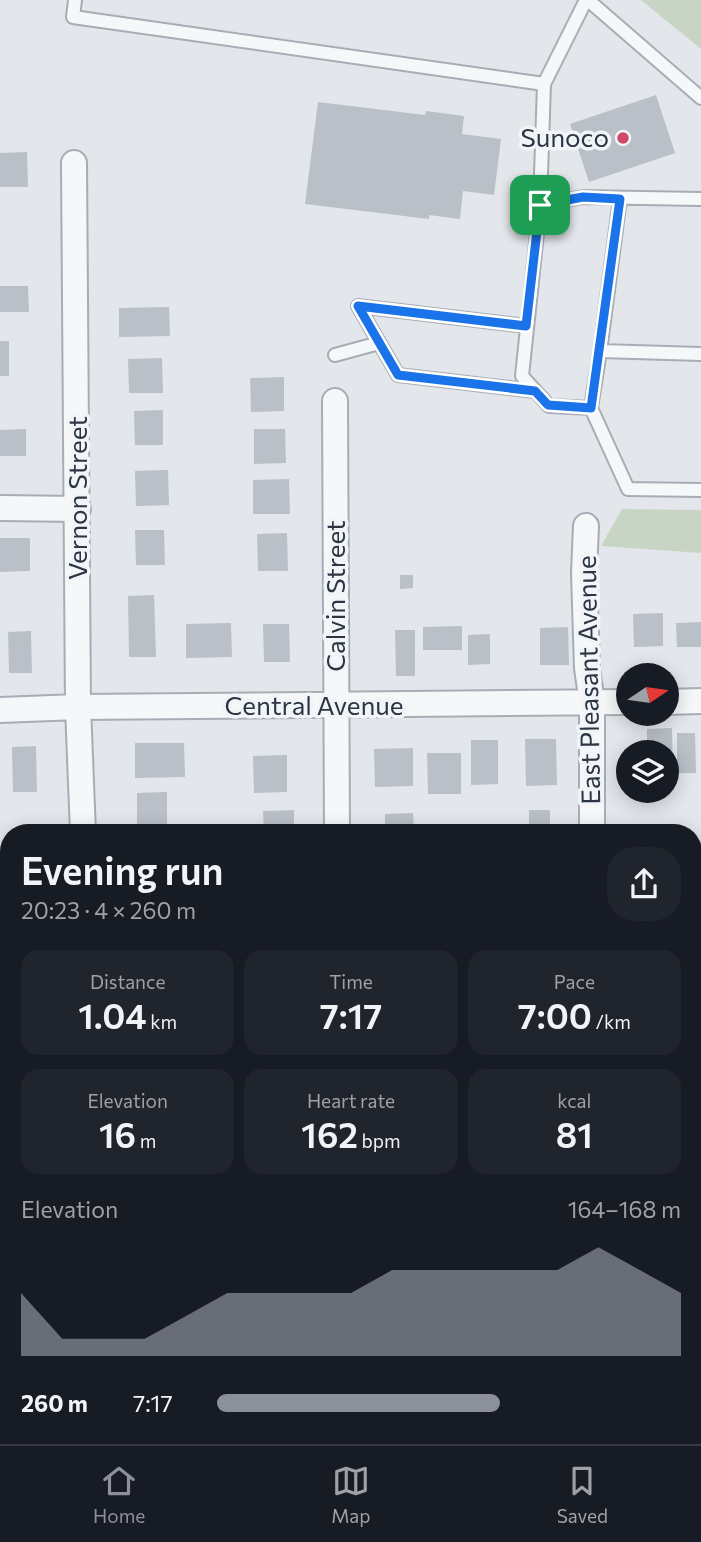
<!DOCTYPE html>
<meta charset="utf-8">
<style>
body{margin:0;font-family:Commissioner,sans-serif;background:#20242c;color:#f1f3f6;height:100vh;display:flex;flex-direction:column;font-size:26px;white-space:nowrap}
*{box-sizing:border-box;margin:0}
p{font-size:23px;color:#9ea1a6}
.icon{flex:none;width:38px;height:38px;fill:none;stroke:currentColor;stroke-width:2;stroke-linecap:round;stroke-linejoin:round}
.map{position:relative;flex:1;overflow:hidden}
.panel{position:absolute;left:0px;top:824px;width:702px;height:621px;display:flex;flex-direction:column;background:#171b24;border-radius:28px 28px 0 0;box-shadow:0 4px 18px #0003}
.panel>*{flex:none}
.needle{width:46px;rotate:77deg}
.buttons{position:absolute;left:616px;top:663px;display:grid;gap:14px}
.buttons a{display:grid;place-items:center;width:63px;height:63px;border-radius:50%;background:#171b24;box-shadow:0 4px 18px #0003;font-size:35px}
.pin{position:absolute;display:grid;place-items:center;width:60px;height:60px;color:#fff;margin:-30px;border-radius:14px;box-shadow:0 4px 10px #0006}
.round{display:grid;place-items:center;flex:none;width:74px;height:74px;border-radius:28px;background:#20242c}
.overview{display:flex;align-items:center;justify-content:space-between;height:119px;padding:0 21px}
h1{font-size:38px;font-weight:600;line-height:52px}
.stats{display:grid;grid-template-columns:repeat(3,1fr);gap:10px;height:119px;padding:7px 21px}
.stats div{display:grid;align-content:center;border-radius:18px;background:#20242c;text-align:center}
.stats b{font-size:35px;font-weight:600}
.stats small{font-size:19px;font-weight:400}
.stats p{font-size:19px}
.chart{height:196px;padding:14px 21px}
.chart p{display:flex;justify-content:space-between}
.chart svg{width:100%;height:126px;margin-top:7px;fill:#8c9099;opacity:.7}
ul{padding:0 21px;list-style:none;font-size:23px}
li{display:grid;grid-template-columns:112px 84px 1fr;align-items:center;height:52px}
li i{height:18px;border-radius:9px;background:#8c9099}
.menu{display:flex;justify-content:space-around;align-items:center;height:98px;border-top:2px solid #363941;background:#171b24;font-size:19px;color:#9ea1a6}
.menu a{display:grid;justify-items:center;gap:4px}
.menu .on{color:#8c9099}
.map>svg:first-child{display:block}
.green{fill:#c9d5c4}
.building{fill:#bac0c8}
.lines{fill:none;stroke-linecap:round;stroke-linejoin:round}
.service-casing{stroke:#a8adb5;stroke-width:16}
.minor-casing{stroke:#a8adb5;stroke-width:28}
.service{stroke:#f5f7f9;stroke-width:12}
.minor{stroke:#f5f7f9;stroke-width:24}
.route-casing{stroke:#fff;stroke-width:14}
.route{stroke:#1a73e8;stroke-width:9}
.poi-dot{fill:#ce4a67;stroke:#f2f5f8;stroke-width:2.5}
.labels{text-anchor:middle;stroke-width:7;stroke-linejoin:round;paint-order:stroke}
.poi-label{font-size:26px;fill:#2b3543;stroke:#f2f5f8;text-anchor:end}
.street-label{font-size:26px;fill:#2b3543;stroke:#f2f5f8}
</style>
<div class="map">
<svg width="701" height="1444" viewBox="0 0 701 1444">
<rect width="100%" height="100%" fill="#e3e6eb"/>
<path class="green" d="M641,0H701V49Z
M622,509L701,510V553L601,546Z"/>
<path class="building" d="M656,95L675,153L589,182L570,124Z
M318,102L425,115L426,111L464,116L462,134L501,139L494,195L463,191L460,219L429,215V219L305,204Z
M27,152L28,187H0V153Z
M0,286H28L29,312H0Z
M169,307L170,336L119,337V308Z
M0,341H9V376H0Z
M162,358L163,393H129L128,359Z
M284,377V411L251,412L250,378Z
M163,410V445H135L134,411Z
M26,429V456H0V430Z
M254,429H285L286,463L254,464Z
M168,470L169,505L136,506L135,471Z
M289,479L290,514H253V480Z
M135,530H164L165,565H136Z
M287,533L288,571H258L257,534Z
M0,538H30V571L0,572Z
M400,575H413V588L400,589Z
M154,595L156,657H129L128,596Z
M663,613V646L634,647L633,614Z
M701,622V647H677L676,623Z
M231,623L232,657L186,658V624Z
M263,624H289L290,662H264Z
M462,626V650H423V627Z
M568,627L569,665H540V628Z
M395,630H415V676H396Z
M31,631L32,673H9L8,632Z
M490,634V664L468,665V635Z
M672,728L673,787H667V752H647V729Z
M677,733H695L696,773H677Z
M525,739H556L557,785L526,786Z
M471,740H498V784L471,785Z
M135,743H184L185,777L135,778Z
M36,746L37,792H13L12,747Z
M413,748V786L375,787L374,749Z
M427,753H461V794H428Z
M287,755V792L254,793L253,756Z
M167,792V831L137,832V793Z
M294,810V833H264L263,811Z
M529,810H550V825L529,826Z
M413,813L414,829H385V814Z
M6,849H9V894H6Z
M2,940H9V964L3,965Z
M693,1289H701V1326H694Z
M693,1404H701V1437L693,1438Z
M169,1437H221V1444H168Z
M237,1437L281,1438L280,1444H236Z
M319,1437H352V1444H319Z
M383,1437H409V1444H383Z
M511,1437H544V1444H511Z
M581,1437H602L603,1444H581Z
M618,1437H679V1444H618Z
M52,1440L75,1441V1444H52Z"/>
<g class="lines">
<g class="service-casing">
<path id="service" d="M75,0L73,17L544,84
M586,0L544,84L540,205L522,376L549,406L591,408L600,351L701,354
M588,0L701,98
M540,205L583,197L701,199
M526,326L358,306L398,375L535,391
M600,351L620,199
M335,355L379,343
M591,408L628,489L701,490"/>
</g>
<g class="minor-casing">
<path id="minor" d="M74,163L78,707L83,833
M335,401L337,833
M0,508L78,509
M586,526L584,573L587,668L592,703V833
M667,702L701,701
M0,710L78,707L628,702
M693,1367H701
M0,1410L9,1409
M447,1444V1437"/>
</g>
<use href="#service" class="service"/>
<use href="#minor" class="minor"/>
</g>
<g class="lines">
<g class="route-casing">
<path id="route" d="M583,197L620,199L591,408L548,405L535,391L398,375L358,306L526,326L540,205Z"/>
</g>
<use href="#route" class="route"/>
</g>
<circle class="poi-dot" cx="623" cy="138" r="7"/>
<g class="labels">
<g class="poi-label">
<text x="609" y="147">Sunoco</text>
</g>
<g class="street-label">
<text transform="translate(78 498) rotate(-90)" y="9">Vernon Street</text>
<text transform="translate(336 596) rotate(-90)" y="9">Calvin Street</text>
<text transform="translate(589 680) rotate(-91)" y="9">East Pleasant Avenue</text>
<text x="314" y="715">Central Avenue</text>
</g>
</g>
</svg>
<div class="buttons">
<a><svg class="needle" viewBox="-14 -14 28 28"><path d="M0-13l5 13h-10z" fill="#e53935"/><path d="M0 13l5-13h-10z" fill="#9ea1a6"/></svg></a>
<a><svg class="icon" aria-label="layers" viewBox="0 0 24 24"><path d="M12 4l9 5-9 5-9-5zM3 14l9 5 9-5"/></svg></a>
</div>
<div class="pin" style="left:540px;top:205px;background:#1e9e55"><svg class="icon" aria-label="arrive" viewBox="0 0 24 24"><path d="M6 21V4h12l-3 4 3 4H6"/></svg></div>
<section class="panel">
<div class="overview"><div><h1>Evening run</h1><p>20:23 · 4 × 260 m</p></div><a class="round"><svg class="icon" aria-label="share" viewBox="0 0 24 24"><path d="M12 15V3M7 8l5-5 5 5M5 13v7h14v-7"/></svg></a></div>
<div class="stats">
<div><p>Distance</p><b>1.04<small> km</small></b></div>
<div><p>Time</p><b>7:17</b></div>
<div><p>Pace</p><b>7:00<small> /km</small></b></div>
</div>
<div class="stats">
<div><p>Elevation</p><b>16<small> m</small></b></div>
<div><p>Heart rate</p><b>162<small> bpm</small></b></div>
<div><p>kcal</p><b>81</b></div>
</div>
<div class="chart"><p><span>Elevation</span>164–168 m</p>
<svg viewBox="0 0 160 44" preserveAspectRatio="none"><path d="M0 44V22L10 38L20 38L30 38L40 30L50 22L60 22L70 22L80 22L90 14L100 14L110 14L120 14L130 14L140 6L150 14L160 22V44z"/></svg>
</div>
<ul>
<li><b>260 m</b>7:17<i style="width:61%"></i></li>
</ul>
</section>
</div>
<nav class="menu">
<a class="on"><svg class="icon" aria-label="home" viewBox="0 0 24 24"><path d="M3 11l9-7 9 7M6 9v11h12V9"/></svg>Home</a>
<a><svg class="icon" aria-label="map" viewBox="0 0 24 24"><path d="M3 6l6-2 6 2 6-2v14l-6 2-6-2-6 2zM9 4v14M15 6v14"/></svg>Map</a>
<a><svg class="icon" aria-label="saved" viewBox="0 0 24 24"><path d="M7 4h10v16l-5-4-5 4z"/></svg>Saved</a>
</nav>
